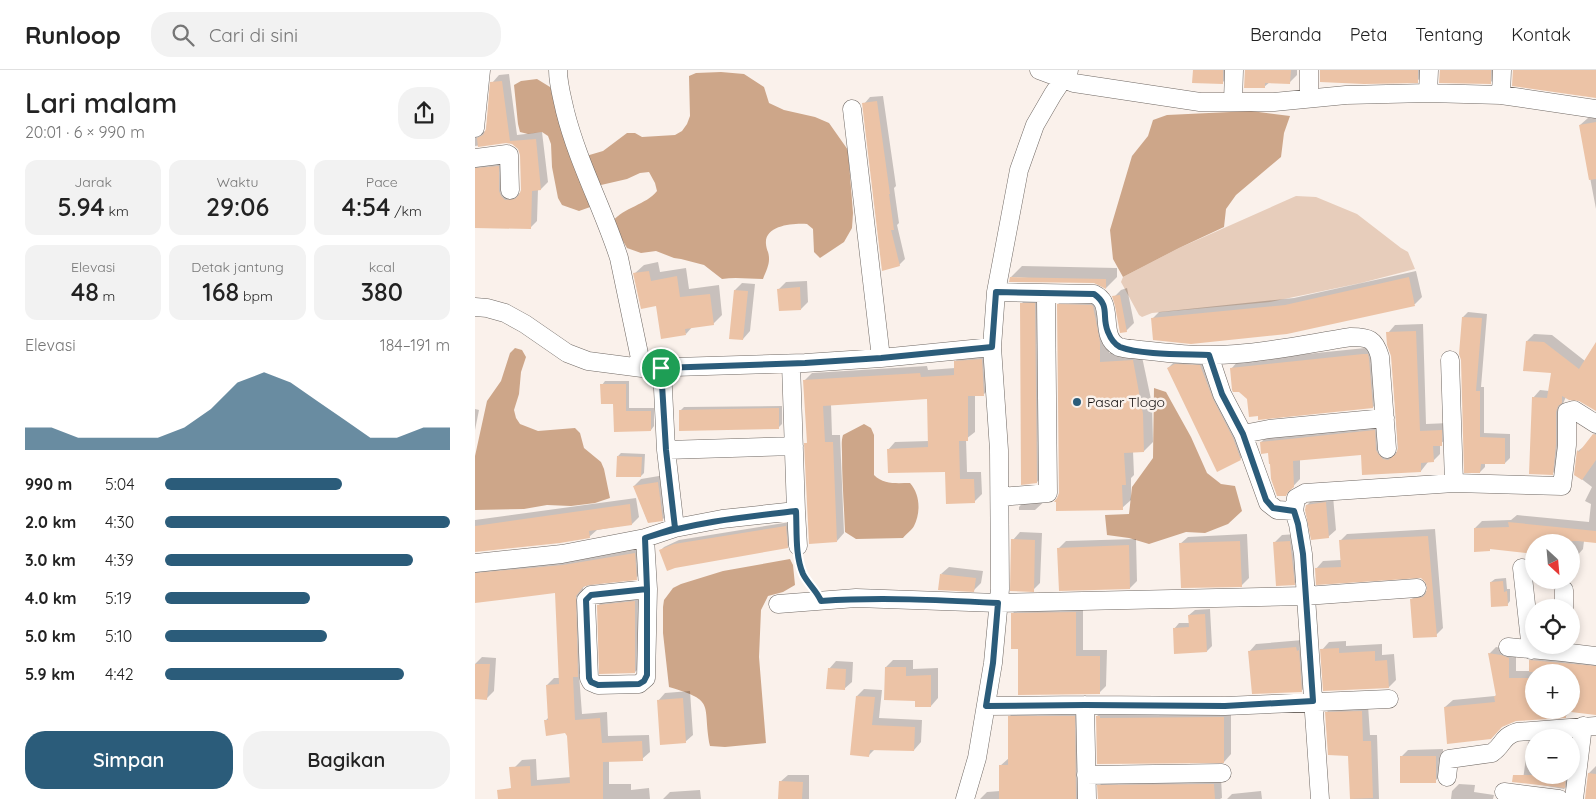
<!DOCTYPE html>
<html lang="id">
<meta charset="utf-8">
<style>
body{margin:0;font-family:Quicksand,sans-serif;background:#f2f2f2;color:#222;height:100vh;display:flex;flex-direction:column;font-size:19px;white-space:nowrap}
*{box-sizing:border-box;margin:0}
p{font-size:16px;color:#767676}
.icon{flex:none;width:28px;height:28px;fill:none;stroke:currentColor;stroke-width:2;stroke-linecap:round;stroke-linejoin:round}
.map{position:relative;flex:1;overflow:hidden}
.details{display:flex;flex-direction:column;background:#fff;width:475px}
.details>*{flex:none}
.needle{width:32px;rotate:154deg}
.controls{position:absolute;left:1050px;top:464px;display:grid;gap:10px}
.controls a{display:grid;place-items:center;width:55px;height:55px;border-radius:50%;background:#fff;box-shadow:0 2px 8px #0003;font-size:25px}
.pin{position:absolute;display:grid;place-items:center;width:42px;height:42px;color:#fff;margin:-21px;border:2px solid #fff;border-radius:50%;box-shadow:0 1px 5px #0007}
.round{display:grid;place-items:center;flex:none;width:52px;height:52px;border-radius:20px;background:#f2f2f2}
.summary{display:flex;align-items:center;justify-content:space-between;height:85px;padding:0 25px}
h1{font-size:28px;font-weight:600;line-height:38px}
.figures{display:grid;grid-template-columns:repeat(3,1fr);gap:8px;height:85px;padding:5px 25px}
.figures div{display:grid;align-content:center;border-radius:12px;background:#f2f2f2;text-align:center}
.figures b{font-size:25px;font-weight:600}
.figures small{font-size:14px;font-weight:400}
.figures p{font-size:14px}
.chart{height:140px;padding:10px 25px}
.chart p{display:flex;justify-content:space-between}
.chart svg{width:100%;height:90px;margin-top:5px;fill:#2b5c7a;opacity:.7}
.primary-button{display:flex;gap:10px;margin-top:auto;padding:10px 25px}
.primary-button a{flex:1;height:58px;border-radius:20px;background:#2b5c7a;color:#fff;font-size:20px;font-weight:600;line-height:58px;text-align:center}
.primary-button a+a{background:#f2f2f2;color:#222}
ul{padding:0 25px;list-style:none;font-size:16px}
li{display:grid;grid-template-columns:80px 60px 1fr;align-items:center;height:38px}
li i{height:12px;border-radius:6px;background:#2b5c7a}
header{display:flex;align-items:center;gap:30px;box-sizing:border-box;height:70px;padding:0 25px;background:#fff;border-bottom:1px solid #e0e0e0}
header strong{font-size:24px}
nav{display:flex;gap:28px;margin-inline-start:auto;font-size:18px}
.search{width:350px;height:45px;background:#f2f2f2;display:flex;align-items:center;gap:12px;box-sizing:border-box;padding:0 18px;border-radius:20px;color:#767676;font-size:19px}
main{display:flex;flex:1;min-height:0}
.map>svg:first-child{display:block}
.green{fill:#e7cdbb}
.forest{fill:#cda689}
.shadow{fill:#0003;fill-rule:evenodd}
.building{fill:#ecc3a6}
.lines{fill:none;stroke-linecap:round;stroke-linejoin:round}
.minor-casing{stroke:#706964;stroke-width:19}
.path{stroke:#928c88;stroke-width:3;stroke-dasharray:2.5 4;stroke-linecap:butt}
.minor{stroke:#fff;stroke-width:18}
.route-casing{stroke:#fff;stroke-width:10}
.route{stroke:#2b5c7a;stroke-width:6}
.poi-dot{fill:#2b5c7a;stroke:#faf1eb;stroke-width:2}
.labels{text-anchor:middle;stroke-width:5;stroke-linejoin:round;paint-order:stroke}
.poi-label{font-size:14px;fill:#110e0d;stroke:#faf1eb;text-anchor:start}
</style>
<header>
<strong>Runloop</strong>
<div class="search"><svg class="icon" aria-label="search" viewBox="0 0 24 24"><circle cx="10" cy="10" r="6"/><path d="M15 15l6 6"/></svg>Cari di sini</div>
<nav><a>Beranda</a><a>Peta</a><a>Tentang</a><a>Kontak</a></nav>
</header>
<main>
<section class="details">
<div class="summary"><div><h1>Lari malam</h1><p>20:01 · 6 × 990 m</p></div><a class="round"><svg class="icon" aria-label="share" viewBox="0 0 24 24"><path d="M12 15V3M7 8l5-5 5 5M5 13v7h14v-7"/></svg></a></div>
<div class="figures">
<div><p>Jarak</p><b>5.94<small> km</small></b></div>
<div><p>Waktu</p><b>29:06</b></div>
<div><p>Pace</p><b>4:54<small> /km</small></b></div>
</div>
<div class="figures">
<div><p>Elevasi</p><b>48<small> m</small></b></div>
<div><p>Detak jantung</p><b>168<small> bpm</small></b></div>
<div><p>kcal</p><b>380</b></div>
</div>
<div class="chart"><p><span>Elevasi</span>184–191 m</p>
<svg viewBox="0 0 160 44" preserveAspectRatio="none"><path d="M0 44V33L10 33L20 38L30 38L40 38L50 38L60 33L70 24L80 11L90 6L100 11L110 20L120 29L130 38L140 38L150 33L160 33V44z"/></svg>
</div>
<ul>
<li><b>990 m</b>5:04<i style="width:62%"></i></li>
<li><b>2.0 km</b>4:30<i style="width:100%"></i></li>
<li><b>3.0 km</b>4:39<i style="width:87%"></i></li>
<li><b>4.0 km</b>5:19<i style="width:51%"></i></li>
<li><b>5.0 km</b>5:10<i style="width:57%"></i></li>
<li><b>5.9 km</b>4:42<i style="width:84%"></i></li>
</ul>
<div class="primary-button"><a>Simpan</a><a>Bagikan</a></div>
</section>
<div class="map">
<svg width="1121" height="729" viewBox="0 0 1121 729">
<rect width="100%" height="100%" fill="#faf1eb"/>
<path class="green" d="M821,126L841,127L882,144L926,178L933,182L940,199L886,213L795,232L677,243L667,247L664,245L646,212L648,207L704,178Z"/>
<path class="forest" d="M246,2L269,4L289,17L294,33L309,40L340,47L354,53L373,80L378,143L377,158L369,172L345,188L339,182L338,159L332,154C319,153 289,155 291,174C291,176 292,180 293,182C296,192 292,199 288,209C274,209 261,207 247,209L229,195L206,189L199,188L181,181L166,183L152,178L137,152C149,137 171,135 182,121L180,113L174,102L165,103L152,109L126,115L122,122L118,136L104,141L87,135L83,128L77,97L76,74L73,66L67,62L53,64L45,62L43,54L39,15L46,11L62,9L75,17L111,86L128,81L152,63H160L167,67L200,65L207,61L212,54L215,46L214,6L221,3Z
M776,41L815,46L809,63L806,87L761,125L751,139L749,157L704,178L648,207L638,189L635,160L657,86L673,66L678,50L692,45Z
M40,278L47,280L51,287L46,302L44,324L39,340L41,348L45,354L63,361L100,358L105,363L109,378L126,392L129,399L135,428L120,433L96,436L72,435L49,439L0,440V386L12,331L26,311L35,283Z
M679,318L691,322L716,367L732,403L746,414L760,416L767,441L753,454L730,463L711,462L674,474L654,468L632,465L630,445L654,444L657,417L678,388Z
M389,354L396,358L399,365V405C409,415 422,413 435,413C445,424 446,442 439,456C437,460 431,464 428,468L381,469L370,462C369,435 367,410 367,384C367,376 366,372 368,365Z
M315,489L318,495L320,515L308,522L293,526L286,540L284,587L291,673L250,677L235,676C227,634 242,631 194,617L188,563V537L189,530L198,518L206,514L248,501Z"/>
<path class="shadow" d="M719,0H755V5L747,13Z
M770,0H822V5L815,12H795L789,17L770,16Z
M845,0H950V4L942,11H846Z
M965,0H1023V5L1015,13L965,11Z
M34,4L42,65L67,62L73,112L66,119H63L62,151L55,158L0,157V89H30L42,124L46,123L47,120L46,84L44,79L39,74L31,72L0,76V59L7,62L11,61L17,13L24,5Z
M408,26L421,116L419,118L424,153L422,155L430,189L424,195L408,199L389,34L395,27Z
M1121,46V139L1105,55L1113,48Z
M183,192L185,202L211,198L214,219L244,215L247,245L238,254L218,256L211,264L182,235L159,204L169,195Z
M547,196L642,198V207L631,218L620,212L536,207Z
M941,201L947,227L940,234L677,249L684,242L819,228Z
M332,211L333,232L326,239L304,219L311,212Z
M267,213L280,214L275,261L268,269L260,220Z
M652,218L659,253L651,261L639,227L646,220Z
M556,224H570L572,402L562,412L546,234Z
M592,226H625L634,262V283L666,282L677,334L678,372L669,381H658L659,405L656,408V430L647,438L585,423L583,234Z
M993,242L1012,244L1006,317H1009V363L1035,364V388L1030,393H1010V397L1005,402L988,247Z
M948,254L951,354L974,353V367L965,374V384L958,391L953,392L946,401L887,383L825,389V409L810,425L794,382L786,372L794,365L907,353L914,381L923,382L917,286L913,263L920,255Z
M1059,264L1077,265L1110,291L1121,276V340L1105,330L1091,327L1090,329L1088,334V366L1084,397L1077,404L1058,328L1065,320L1074,321L1077,302L1052,271Z
M900,277L905,330L898,337L784,345L773,328L765,321L756,299L763,291Z
M514,282L516,317L509,324L500,325V362L491,369L492,402H506L507,424L499,432L471,401L413,380L420,372L454,371L453,328L356,334L357,365H365L369,463L362,471L331,374L333,371L329,311L337,303L452,296L453,300L480,298V292L487,284Z
M732,289L773,382L765,389L693,298L700,291Z
M130,311H154V338H179V356L176,360L140,333L127,315Z
M307,336V354L304,357L205,341L209,337Z
M0,339L4,340L0,360Z
M1121,362V472L1109,471L1108,479L1101,487L1096,486V472H1059L1016,478L1014,480L1000,458L1007,451L1036,450L1042,445L1114,452L1116,434L1110,431L1117,417L1100,404L1103,381L1111,375Z
M146,383L170,384L169,403L166,406L143,386Z
M190,405L195,442L187,450L173,452L159,416L166,409Z
M555,425L572,429L560,440H544V437Z
M858,426L861,460L853,467L832,435L839,428Z
M161,428L164,447L157,454L122,460L114,467L0,481V450Z
M315,452L316,473L312,477L185,481L189,477L204,470Z
M960,459L968,558L961,565L936,530L944,522L953,521L954,516L948,508L841,499L848,491L866,490L865,471L872,464Z
M545,462L567,463L565,513L558,520L538,470Z
M772,464L774,508L766,516L705,474L713,467Z
M822,464L826,507L819,514L800,472L807,465Z
M661,469L662,511L655,518L583,479L591,471Z
M167,477L168,501L161,508L110,516L108,518L110,599L104,604L107,644L132,642L133,666L174,665L175,682L167,689L134,691V714H156V720L174,718L175,729H41L40,697L47,690L61,689L62,710L96,707L93,665L91,662L71,650L74,647L72,615L79,608H85L81,521L0,532V494Z
M474,497L508,501L506,513L499,520L466,504Z
M1031,508L1032,519H1035V531L1032,535L1016,512L1020,509Z
M1061,510H1081L1077,514H1061Z
M165,527V597L160,602L123,536L128,530Z
M608,535V580H632L631,616L624,623L537,544L545,536Z
M735,539L737,576L732,581L699,559L704,553H715L714,545L720,540Z
M828,570L834,614L826,621L774,582L781,574Z
M871,571V576L907,574V585L919,584L921,610L914,617L847,580L854,572Z
M1021,577L1041,581V601H1055V591L1063,583L1121,589V644L1096,641L1091,646L970,637L978,630L1020,626L1022,624L1014,584ZM1059,602H1096V640H1059Z
M7,587L21,588L19,621L12,628H0V594Z
M418,590H438V599L463,598V628L456,636L441,630L411,597Z
M361,591L378,592L377,612L369,619L354,599Z
M389,619L407,620L404,648L447,650L446,672L439,680L401,678L394,685L382,626Z
M215,621L218,665L210,672L183,631L190,623Z
M893,635L895,665H902L904,729H876L874,684L851,643L858,636Z
M607,638L615,729H505L512,722L525,721V696L534,688V647L542,639Z
M629,639L756,640V684L749,692L623,693L622,646Z
M1104,658L1100,708L1089,719L1056,713L1048,710L1053,672L1065,661ZM1059,668H1096V705H1059Z
M968,679V704L960,711L926,687L933,680Z
M1121,696V729H1111L1114,703Z
M313,705H334V729H305V712Z
M746,707L747,728L745,729H623L624,716L631,709Z
M984,714L1000,715L999,722L1019,725L1018,729H976L977,721Z
M225,720L226,729H188L195,722Z
M786,721L787,729H752L757,724Z"/>
<path class="building" d="M718,0H748V14L717,13Z
M770,0H816L815,14L790,13V18H769Z
M845,0H943V13L889,14L845,12Z
M965,0H1016V14L964,13Z
M1038,0H1121V28L1037,16Z
M27,11L35,71L61,69L66,120L57,121L56,159L0,158V98L24,96V121L26,126L30,130L40,129L44,125L46,120L45,85L43,79L37,74L31,73L3,77L2,68L8,65L11,59L15,12Z
M402,31L415,124H414L419,160H416L425,196L407,201L387,33Z
M1121,52V109L1114,110L1104,55Z
M174,201L176,211L202,206L205,227L235,224L239,255L210,259L211,265L186,269L181,236L166,239L158,203Z
M535,207L631,209V219L619,213L534,212Z
M934,207L940,236L812,264L716,274L678,270L676,248L810,235Z
M325,217L326,240L304,241L302,219Z
M259,220L273,221L268,270L254,269Z
M645,225L652,262L645,263L640,236L637,226Z
M545,233H560L562,413L546,415Z
M582,234L616,235L618,236L625,272V292L658,290L668,344L669,382L649,383L651,415H647L648,440L581,441V432H579L582,428L584,423Z
M987,247L1007,248L1001,321H1005V367L1030,368V394H1006L1005,403H989L986,290L984,284Z
M941,261L945,361L967,360V376H958L959,392L946,393V402L887,405L886,385L818,391L819,417L813,422L811,426H802L796,409L795,394H794L793,383L786,384L785,372L900,360L901,380L904,385L908,389L913,390L921,384L923,378L916,286L912,275L911,262Z
M1051,271L1069,272L1104,299L1121,272V341L1104,331L1094,330L1087,326V333L1083,336L1081,342V374L1078,405L1054,404L1057,327L1072,328L1076,303L1048,301Z
M888,284H893L894,289L898,338L783,350V346L774,347L772,329L764,322H758L757,320L755,298Z
M507,289L509,326H493V371H484L485,409H499L500,433L471,434L470,402L413,403L412,379L453,377L452,329L348,336L350,372H358L362,472L334,474L329,373H332L328,310L445,303L446,307L479,305V291Z
M700,294L725,295L738,329L758,368L766,390L742,402L692,298Z
M125,314H151V341H176V361L139,362L138,334H126Z
M304,338V359L204,361V340Z
M1118,364L1121,365V390L1107,410L1099,405L1102,380L1104,382Z
M142,386L167,387L166,407H141Z
M183,412L188,451L173,453L158,416Z
M851,432L854,468L836,470L830,440L831,435Z
M155,434L157,455L114,461L115,468L85,473L0,482V456Z
M1033,452L1121,461V473L1103,471L1059,472V484L1015,479V481L999,482V458L1034,457Z
M311,456L313,478L200,498L192,501L184,480L199,474Z
M953,466L962,567L938,568L935,529L948,527L951,523L952,517L950,512L946,508L841,515L840,498L866,497L864,470Z
M536,469L560,470L559,522L535,521Z
M765,471L767,517L706,518L704,473Z
M815,471L820,515L801,516L798,472Z
M654,475L655,519L584,521L582,478Z
M160,483L162,510L114,515L108,517L101,526L103,607H98L100,650L125,648L127,673L167,671L168,691L128,692V729H23L22,720L36,718L34,697L55,696L56,716L95,713L92,666L90,663L71,666L69,650H73L71,615L84,614L80,523L0,533V503L88,495Z
M465,504L501,508L499,522L463,520Z
M1028,511L1029,522L1032,521L1033,536L1016,537L1015,512Z
M160,531V603L124,604L122,535Z
M601,542V586H625V624L543,625V579H536V543Z
M730,544L732,582L699,584L698,558L714,557L713,545Z
M821,577L822,581L824,580L827,622L777,624L773,581Z
M864,578V583L900,581V591L912,590L914,618L848,621L845,579Z
M1013,583L1026,585L1034,588V608H1059V640H1091V648L1041,651L1027,657L1016,669L972,674L969,637L1020,632L1019,626H1021Z
M1054,590L1121,596V645L1096,642V602H1054Z
M0,594H15L12,630L0,629Z
M410,597H431V606L456,605V637H440V631L409,630Z
M353,598L371,599L370,620L351,619Z
M381,626L400,627L397,655L440,657L439,681L395,680L394,687L375,685Z
M208,628L211,673L185,675L182,630Z
M887,641L888,671H896L898,728L875,729L873,686L853,685L850,642Z
M533,646H600L601,729H524V695H533Z
M621,646H625V648L749,647V693L622,694Z
M925,686H961V713H925Z
M1113,703L1121,704V729H1110Z
M1038,705H1091L1090,718L1037,712Z
M304,711L328,712L327,729H303Z
M739,714L740,729H623L622,715Z"/>
<g class="lines">
<g class="minor-casing">
<path id="minor" d="M83,0C83,14 87,27 90,41C103,93 128,138 144,188L167,298
M564,0L599,13L725,32H799L871,25L953,23L1026,25L1121,39
M834,0V28
M953,23L954,0
M1026,25L1027,0
M758,32L759,0
M377,39L406,288
M0,58L6,0
M0,88L32,84L34,85L35,120
M521,222L619,224C623,226 626,228 628,232C635,245 627,269 644,277C648,278 653,279 657,279C691,283 726,287 761,284C800,281 837,273 876,267C894,267 900,269 905,287L912,379
M0,237L12,238L30,243L50,254L92,283L113,291L167,298L330,293L406,288L517,277
M734,285L747,324L768,364L794,359L910,348
M975,290L979,413
M187,298L191,380L200,458
M768,364L793,433L802,440L819,441L823,454L828,484L845,729
M191,380L319,376
M525,427L573,423L571,229
M321,441L323,476
M819,441L821,428L830,423L979,413L1087,416L1092,375V342L1099,340L1121,354
M170,468L173,519L171,608L164,614L123,615L116,612L114,608L111,530L116,525L173,519
M0,493L87,484L170,468L200,458L247,449L321,441L316,294
M1047,498L1056,580
M303,534L381,528L523,533L830,526L942,518
M1089,538V520
M1087,575V582L1121,586
M1033,577L1087,582
M610,635L612,729
M511,636L610,635L750,636L914,629
M611,705L747,703
M972,707L974,689L1017,683C1029,675 1026,667 1042,662L1121,656
M1029,722L1084,729
M490,729L502,688L518,593L525,519L524,380L517,277L521,222L544,100L560,55L578,24L594,0
M1099,729L1108,656"/>
</g>
<path class="path" d="M325,492L328,504L335,515"/>
<use href="#minor" class="minor"/>
</g>
<g class="lines">
<g class="route-casing">
<path id="route" d="M186,298L191,380L200,458L170,468L172,519V605L169,611L164,614L123,615L116,612L114,608L111,530L116,525L172,519L170,468C219,452 270,447 321,441C322,461 320,486 328,504C333,514 342,521 346,531C405,527 464,530 523,533L518,593L511,636L610,635L750,636L838,631L828,484L823,454L819,441L798,438L791,430L768,364L747,324L734,285C711,284 665,285 645,277C639,274 635,267 633,262C626,246 636,236 619,224L521,222L517,277L406,288L330,293L186,298"/>
</g>
<use href="#route" class="route"/>
</g>
<circle class="poi-dot" cx="602" cy="332" r="5"/>
<g class="labels">
<g class="poi-label">
<text x="612" y="337">Pasar Tlogo</text>
</g>
</g>
</svg>
<div class="controls">
<a><svg class="needle" viewBox="-14 -14 28 28"><path d="M0-13l5 13h-10z" fill="#e53935"/><path d="M0 13l5-13h-10z" fill="#767676"/></svg></a>
<a><svg class="icon" aria-label="locate" viewBox="0 0 24 24"><circle cx="12" cy="12" r="6"/><path d="M12 2v4M12 18v4M2 12h4M18 12h4"/></svg></a>
<a>+</a>
<a>−</a>
</div>
<div class="pin" style="left:186px;top:298px;background:#1e9e55"><svg class="icon" aria-label="arrive" viewBox="0 0 24 24"><path d="M6 21V4h12l-3 4 3 4H6"/></svg></div>
</div>
</main>
